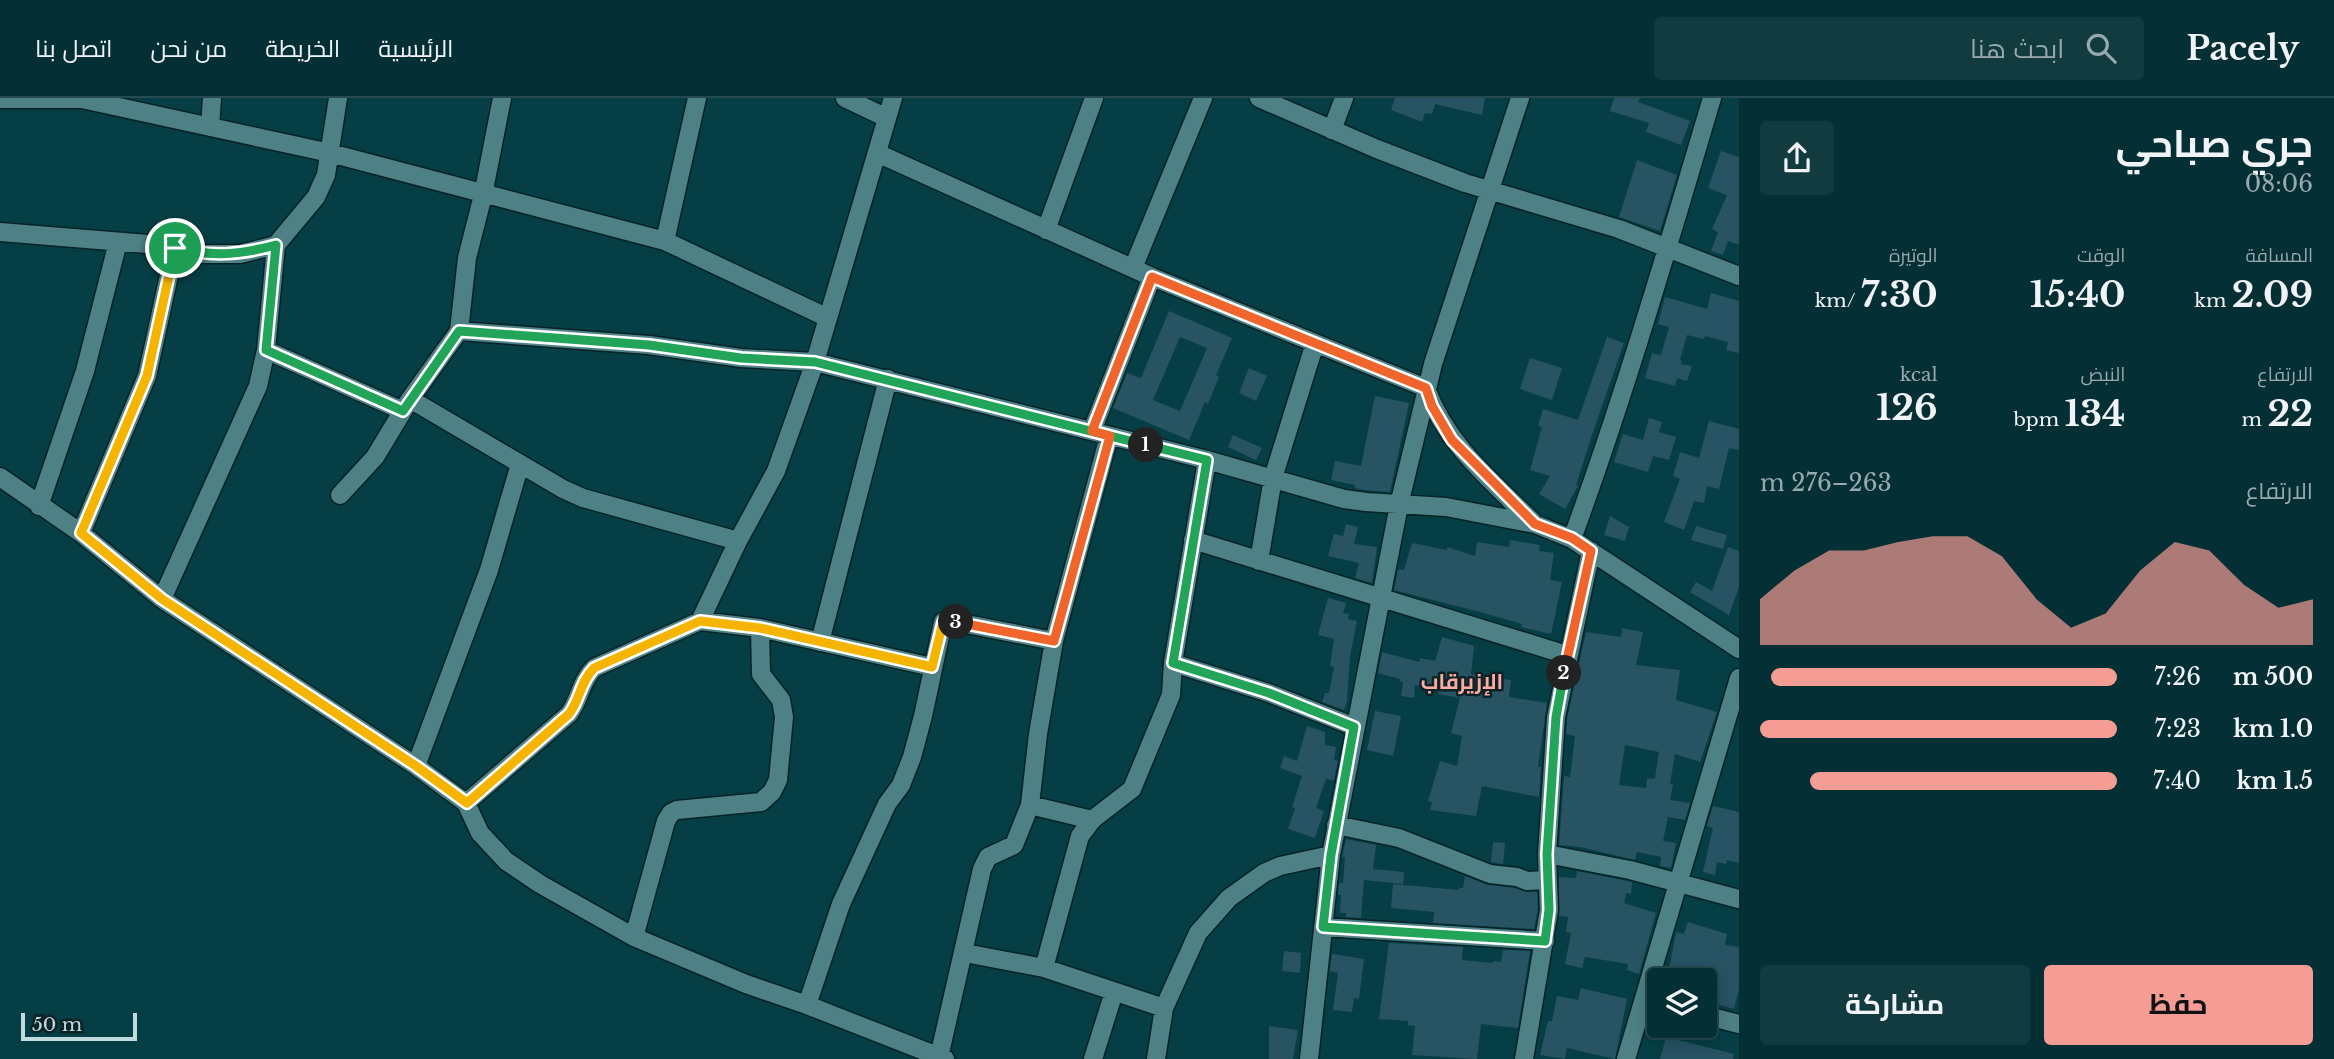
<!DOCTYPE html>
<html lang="ar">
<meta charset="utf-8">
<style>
body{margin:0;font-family:"Libre Baskerville",Cairo,serif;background:#123b40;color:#f1f3f6;direction:rtl;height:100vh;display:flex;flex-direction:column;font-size:26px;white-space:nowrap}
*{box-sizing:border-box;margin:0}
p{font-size:23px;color:#97a9ac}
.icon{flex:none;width:38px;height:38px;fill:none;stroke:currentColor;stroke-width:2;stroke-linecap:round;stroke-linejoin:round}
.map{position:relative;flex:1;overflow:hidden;direction:ltr}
.panel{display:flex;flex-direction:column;background:#042f34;width:595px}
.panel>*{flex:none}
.buttons{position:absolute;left:1647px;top:870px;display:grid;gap:14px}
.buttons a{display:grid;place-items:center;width:70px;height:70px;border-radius:7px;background:#042f34;box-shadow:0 4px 18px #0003,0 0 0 2px #254a4f;font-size:35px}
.scale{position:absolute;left:21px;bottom:18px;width:116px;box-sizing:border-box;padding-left:7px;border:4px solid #c1dadd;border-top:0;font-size:19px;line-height:24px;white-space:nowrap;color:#c1dadd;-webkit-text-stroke:5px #0d2225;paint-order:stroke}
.pin{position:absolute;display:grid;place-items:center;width:60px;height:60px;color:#fff;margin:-30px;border:4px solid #fff;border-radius:50%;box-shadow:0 2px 7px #0007}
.km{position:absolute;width:35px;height:35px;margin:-18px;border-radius:50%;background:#222;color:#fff;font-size:19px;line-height:35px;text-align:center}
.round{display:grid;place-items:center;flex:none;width:74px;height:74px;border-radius:7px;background:#123b40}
.summary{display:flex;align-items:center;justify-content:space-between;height:119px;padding:0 21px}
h1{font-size:38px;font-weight:700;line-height:52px}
.metrics{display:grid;grid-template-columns:repeat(3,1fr);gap:10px;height:119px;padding:7px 21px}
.metrics div{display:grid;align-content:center}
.metrics b{font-size:35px;font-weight:700}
.metrics small{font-size:19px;font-weight:400}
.metrics p{font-size:19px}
.chart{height:196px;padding:14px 21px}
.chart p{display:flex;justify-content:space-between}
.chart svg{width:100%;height:126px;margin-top:7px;fill:#f59c94;opacity:.7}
.action{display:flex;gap:14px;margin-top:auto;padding:14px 21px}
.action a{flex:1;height:80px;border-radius:7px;background:#f59c94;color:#111;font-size:28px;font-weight:700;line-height:80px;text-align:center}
.action a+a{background:#123b40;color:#f1f3f6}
ul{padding:0 21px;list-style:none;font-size:23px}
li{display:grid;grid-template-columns:112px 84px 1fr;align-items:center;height:52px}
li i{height:18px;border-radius:9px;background:#f59c94}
header{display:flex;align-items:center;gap:42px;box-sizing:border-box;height:98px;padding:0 35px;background:#042f34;border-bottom:2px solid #254a4f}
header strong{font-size:33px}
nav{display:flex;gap:38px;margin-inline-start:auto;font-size:24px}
.search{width:490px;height:63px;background:#123b40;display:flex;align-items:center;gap:18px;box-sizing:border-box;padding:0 24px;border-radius:7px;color:#97a9ac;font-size:26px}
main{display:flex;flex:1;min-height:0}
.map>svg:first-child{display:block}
.building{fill:#275363;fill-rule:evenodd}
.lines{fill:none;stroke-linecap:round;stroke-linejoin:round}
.minor-casing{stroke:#072326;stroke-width:21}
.minor{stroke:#4e8186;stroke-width:18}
.split-1-casing{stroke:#fff;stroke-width:14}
.split-2-casing{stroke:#fff;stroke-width:14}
.split-3-casing{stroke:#fff;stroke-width:14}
.split-4-casing{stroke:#fff;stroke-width:14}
.split-1{stroke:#22a559;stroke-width:9}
.split-2{stroke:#22a559;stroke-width:9}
.split-3{stroke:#f0652b;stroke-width:9}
.split-4{stroke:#f5b400;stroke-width:9}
.labels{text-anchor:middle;stroke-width:5;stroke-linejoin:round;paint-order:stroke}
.neighbourhood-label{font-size:21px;font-weight:bold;fill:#feaaa2;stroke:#0d2225}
</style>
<header>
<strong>Pacely</strong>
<div class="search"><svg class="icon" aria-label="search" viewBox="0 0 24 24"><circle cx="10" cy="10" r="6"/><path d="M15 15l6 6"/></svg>ابحث هنا</div>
<nav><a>الرئيسية</a><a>الخريطة</a><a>من نحن</a><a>اتصل بنا</a></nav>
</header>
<main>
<section class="panel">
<div class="summary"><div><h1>جري صباحي</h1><p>08:06</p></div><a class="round"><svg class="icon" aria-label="share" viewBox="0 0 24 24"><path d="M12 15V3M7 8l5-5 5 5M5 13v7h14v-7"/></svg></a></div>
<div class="metrics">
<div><p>المسافة</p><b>2.09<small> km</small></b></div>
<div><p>الوقت</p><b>15:40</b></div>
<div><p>الوتيرة</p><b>7:30<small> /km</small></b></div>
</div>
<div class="metrics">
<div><p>الارتفاع</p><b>22<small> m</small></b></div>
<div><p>النبض</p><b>134<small> bpm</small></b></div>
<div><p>kcal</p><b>126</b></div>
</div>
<div class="chart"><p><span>الارتفاع</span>263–276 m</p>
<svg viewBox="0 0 160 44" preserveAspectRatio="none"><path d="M0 44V28L10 18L20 11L30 11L40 8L50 6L60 6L70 13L80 28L90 38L100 33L110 18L120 8L130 11L140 23L150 31L160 28V44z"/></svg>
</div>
<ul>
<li><b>500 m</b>7:26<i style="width:97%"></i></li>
<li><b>1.0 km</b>7:23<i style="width:100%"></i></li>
<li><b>1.5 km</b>7:40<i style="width:86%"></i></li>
</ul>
<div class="action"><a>حفظ</a><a>مشاركة</a></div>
</section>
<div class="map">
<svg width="1739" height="961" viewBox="0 0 1739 961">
<rect width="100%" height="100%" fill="#053f45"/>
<path class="building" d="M1395,0H1485L1482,17L1435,6L1432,16L1425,15L1422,24L1391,12Z
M1614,0H1640L1638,4L1690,23L1681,47L1646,34L1649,25L1610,13Z
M1721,53L1739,59V147L1728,143L1723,157L1711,153L1718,134L1712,131L1727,97L1708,90Z
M1637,62L1677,77L1660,133L1619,119Z
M1711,195L1739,203V255L1726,252L1728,244L1705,238L1704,241L1687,237L1680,262L1682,263L1681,266L1692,268L1687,283L1677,280L1675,288L1645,280L1652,255L1661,257L1669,229L1658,226L1665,199L1707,211Z
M1169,213L1232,240L1216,277L1219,279L1208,306L1205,304L1189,342L1113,310L1127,275L1141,280ZM1180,239L1207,250L1180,313L1153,302Z
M1607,239L1624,245L1595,328L1576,387L1578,388L1565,411L1539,396L1550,378L1530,372L1542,329L1538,328L1543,311L1578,322Z
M1530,260L1562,270L1552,302L1520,291Z
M1249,270L1267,278L1256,303L1239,295Z
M1375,298L1409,305L1390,394L1365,392L1355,390V387L1331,382L1335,363L1361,368Z
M1649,320L1662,324L1659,334L1676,339L1669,362L1653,358L1648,374L1614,364L1623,336L1643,342Z
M1709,323L1739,331V352L1729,350L1719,391L1707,388L1704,405L1694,403L1684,432L1664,424L1680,381L1673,378L1680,354L1699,360Z
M1233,337L1262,350L1256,362L1228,349Z
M1610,418L1629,429L1625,443L1604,437Z
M1346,426L1358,429L1354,446L1377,449L1372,485L1355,480L1359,465L1328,458L1334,436L1343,438Z
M1696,428L1727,437L1723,451L1691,442Z
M1510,442L1540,447L1539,453L1554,455L1550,482L1562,484L1551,536L1521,529L1522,526L1480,514L1394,492L1398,471L1404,472L1412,445L1447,452V449L1475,458L1477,444L1509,449Z
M1728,449L1739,453V489L1729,517L1690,494L1696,484L1712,493Z
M1328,500L1346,505L1343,515L1349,516L1348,521L1357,523L1350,558L1347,603L1344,612L1322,604L1325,595H1329L1334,569L1330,568L1334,541L1318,537Z
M1622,530L1643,534L1636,567L1680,572L1676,602L1717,614L1700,664L1675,656L1670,686H1673L1670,702L1690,705L1685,722L1668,719L1663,743L1676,745L1671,770L1660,768L1661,759L1637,754L1635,762L1580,749L1559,747L1564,678L1570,679L1575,638L1566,636L1567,621L1586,534L1621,539ZM1625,647L1659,654L1655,680L1647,681L1646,690L1619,687Z
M1442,539L1474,548L1471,576L1511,582L1509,599L1547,605L1538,669H1541L1539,699L1482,688L1476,718L1430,712L1432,704L1428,703L1440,663L1457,668L1462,638L1451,635L1460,600L1438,596L1439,590L1415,587L1414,600L1401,598L1403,584L1399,583L1400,581L1378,575L1382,554L1419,564L1420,560L1435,563Z
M1375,613L1401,618L1393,658L1367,652Z
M1307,628L1325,634V647L1336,649L1334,662L1338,663L1334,682L1326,681L1316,710L1324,713L1315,740L1288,731L1295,710L1292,709L1302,678L1280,670L1284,658L1297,663Z
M1713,708L1739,714V765L1727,762L1726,766L1717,764L1715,777L1703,774L1713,730L1707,728Z
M1346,741L1376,747L1373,771L1404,774L1403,786L1364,782L1361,820L1346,819V815H1340L1341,797H1338L1339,785H1343L1345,759H1342Z
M1493,744L1505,745L1503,766L1491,764Z
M1577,773L1632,784L1631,796L1626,795L1624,805L1656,815L1639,876L1627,872L1628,866L1585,859L1582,870L1565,866L1571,835L1566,834L1568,819L1559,818V779L1576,780Z
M1465,778L1488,787L1514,790L1527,794H1537L1538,811L1534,831L1433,825L1434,814L1391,810L1393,786L1459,792V790H1463Z
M1688,824L1727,836L1725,847L1739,849V891L1734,911L1704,903V882H1667L1676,834L1684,836Z
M1389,845L1463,849L1462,862L1493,865V863L1501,864L1503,852L1530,853L1518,930L1481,926L1477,961L1412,957L1415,928L1408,927V923L1379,921Z
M1284,853L1301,855L1300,875L1282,873Z
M1332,856L1364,861L1359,901L1354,900L1352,914L1333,912L1338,875L1330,873Z
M1581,890L1627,901L1615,961L1567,950L1565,961L1540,957L1548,923H1552L1557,898L1578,902Z
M1269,928L1298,932L1293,961H1269Z
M1666,939L1734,956L1733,961H1660Z"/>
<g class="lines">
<g class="minor-casing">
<path id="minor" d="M845,0L887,20
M1259,0L1377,51L1465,85L1619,131L1739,178
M0,1H82L330,55L665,143L828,220
M210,29L212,0
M1332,32L1344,0
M877,55L1152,179L1426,290C1446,347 1494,385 1535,426
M1046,132L1094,0
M0,134L160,147L201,156H240L276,147
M665,143L697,0
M1133,170L1203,0
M459,233L649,247L741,260L815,264L1207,362L1344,401L1366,404L1446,409L1535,426L1572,441L1739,551
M266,252L403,313
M410,301L563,391L583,400L738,443
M1092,333L1152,179
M0,379L81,435L162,501L416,668L466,705L480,735L506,763L540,786L634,839L746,886L807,907L945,961
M340,397L375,359L410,301L459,233L467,160L483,97L502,0
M39,408L85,273L118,144
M81,435L147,278L175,150
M1572,441C1625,296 1668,148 1712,0
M1193,442L1567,557
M1259,463L1273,380L1315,245
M162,501L258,288L266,252L276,147L316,99L326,77L338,0
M700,523L738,443L776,373L815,264L893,0
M820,544L888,281
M1173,565L1269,595L1355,629
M416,668L489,472L520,366
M466,705L569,616C580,602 580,584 594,570L700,523L760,530L932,569
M1030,707L1092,722
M1336,727L1399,740L1490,776L1517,779L1527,783L1548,782
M1547,756L1630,772L1739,801
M1323,829L1545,843
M634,839L666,723L671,715L677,712L761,704L772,694L778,682L784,619L781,602L761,576L760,530
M965,855L1044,870L1164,910
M1044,870L1080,738L1092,722L1132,691L1171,597L1173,565L1207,362
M807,907L841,806L887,706L901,687L912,659L923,618L943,524L951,523L1054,543
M1704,917L1739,926
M939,959L982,771L988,759L1014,747L1030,707L1038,636L1054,543L1109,338
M1093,961L1114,894
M1156,961L1164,910L1198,835L1229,800L1264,775L1280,768L1331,757
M1309,961L1331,757L1399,407L1433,266L1520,0
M1524,961L1549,812L1547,756L1556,619L1591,453
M1626,961L1739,580"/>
</g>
<use href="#minor" class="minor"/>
</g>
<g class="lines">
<g class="split-1-casing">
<path id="split-1" d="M175,150C213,159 239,157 276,147L266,252L403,313L459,233L649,247L741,260L815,264L1146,347"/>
</g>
<g class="split-2-casing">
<path id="split-2" d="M1146,347L1207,362L1173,565L1269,595L1354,629L1331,757L1323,829L1545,843L1549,812L1547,756L1556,619L1564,575"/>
</g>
<g class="split-3-casing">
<path id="split-3" d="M956,524L1054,543L1110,338L1092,333L1152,179L1426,290L1432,308L1452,342L1535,426L1572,440L1591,453L1564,575"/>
</g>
<g class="split-4-casing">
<path id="split-4" d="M175,150L147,278L81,435L162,501L416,668L467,705L569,616C580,602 580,584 594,570L700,523L760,530L932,569L943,524H956"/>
</g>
<use href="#split-1" class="split-1"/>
<use href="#split-2" class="split-2"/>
<use href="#split-3" class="split-3"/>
<use href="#split-4" class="split-4"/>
</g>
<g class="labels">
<g class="neighbourhood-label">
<text x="1462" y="591">الإزيرقاب</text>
</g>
</g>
</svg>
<div class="buttons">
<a><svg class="icon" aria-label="layers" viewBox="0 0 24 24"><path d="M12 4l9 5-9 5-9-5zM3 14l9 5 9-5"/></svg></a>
</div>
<div class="scale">50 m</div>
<div class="pin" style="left:175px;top:150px;background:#1e9e55"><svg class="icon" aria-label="arrive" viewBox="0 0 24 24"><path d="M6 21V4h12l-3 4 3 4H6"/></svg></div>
<b class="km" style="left:1146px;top:347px">1</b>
<b class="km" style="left:1564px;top:575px">2</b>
<b class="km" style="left:956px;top:524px">3</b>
</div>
</main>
